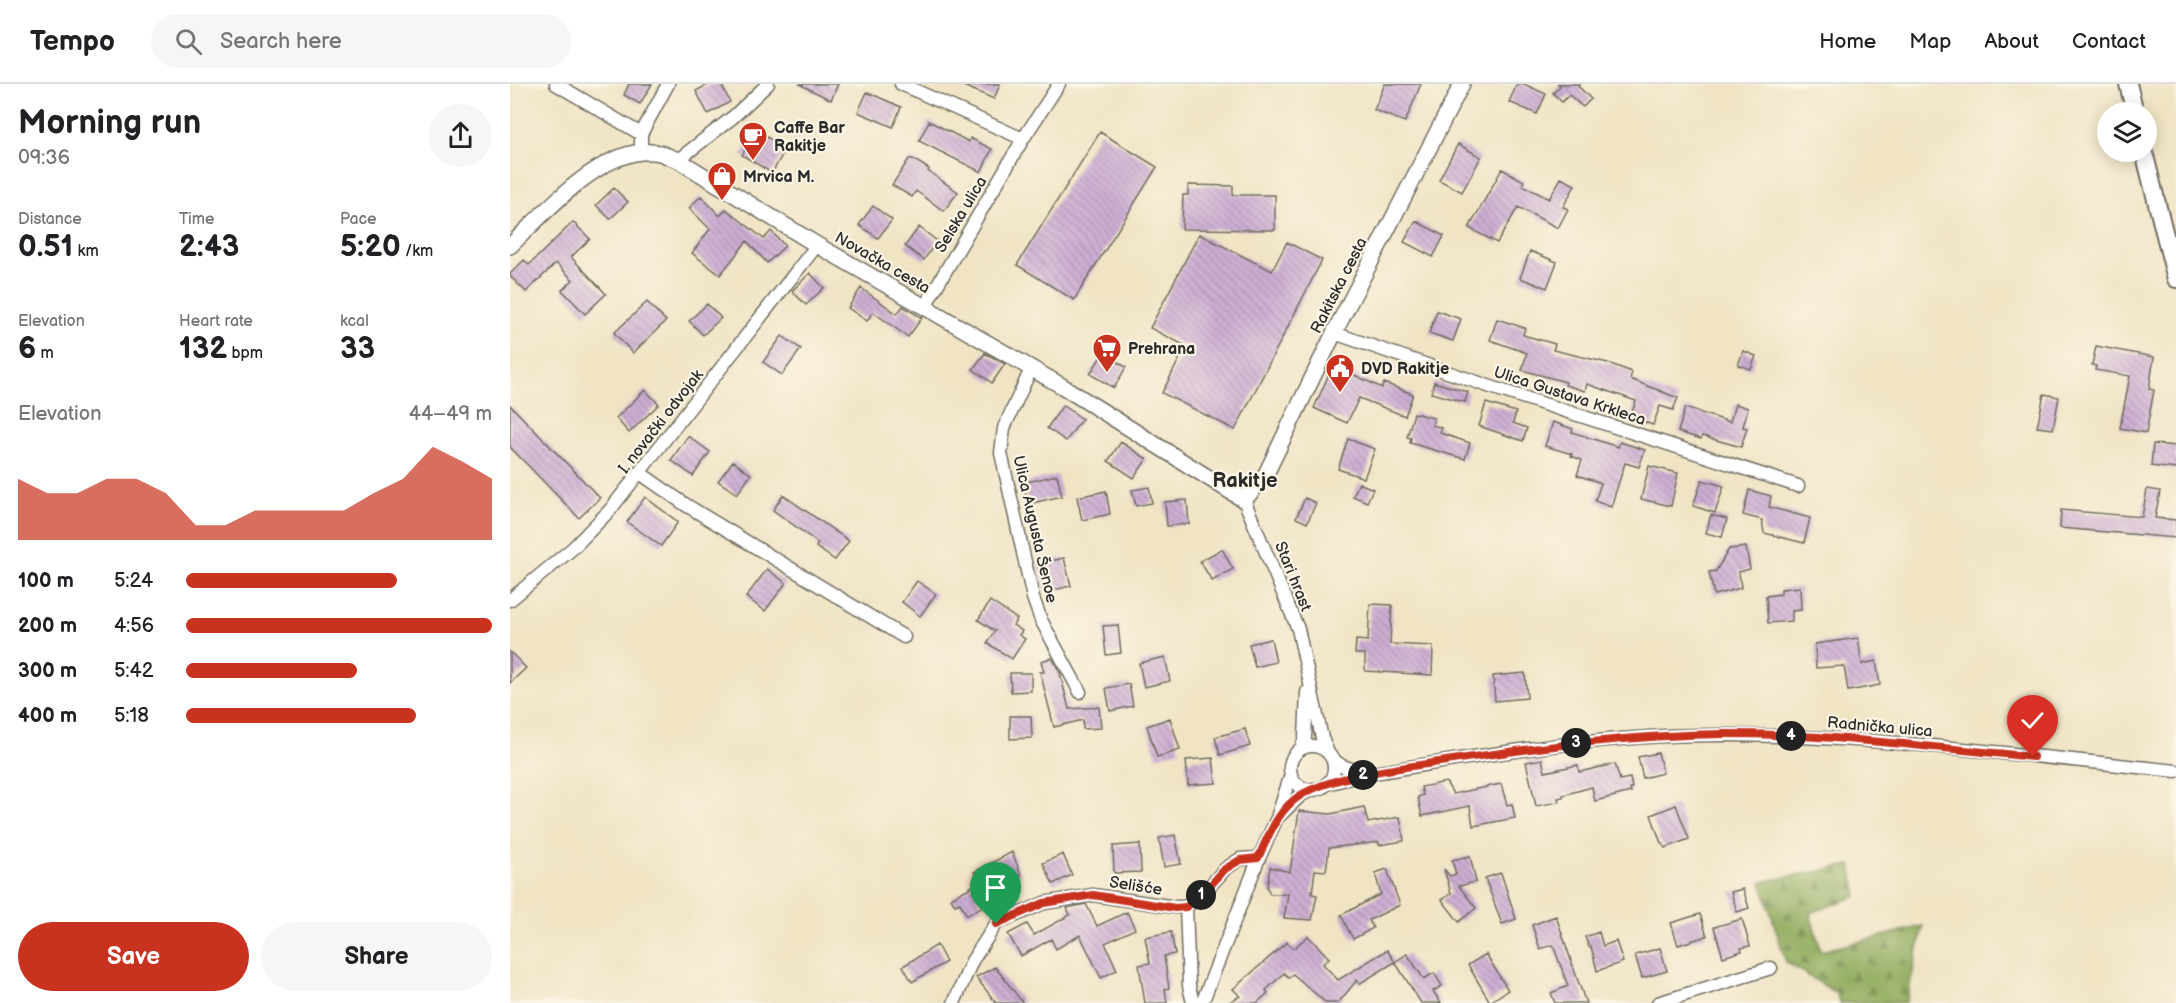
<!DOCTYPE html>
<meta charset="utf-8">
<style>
body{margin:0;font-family:"Balsamiq Sans",sans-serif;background:#f6f6f6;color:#202124;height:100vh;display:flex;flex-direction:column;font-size:22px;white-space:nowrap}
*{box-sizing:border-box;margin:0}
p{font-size:20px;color:#757577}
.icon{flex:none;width:33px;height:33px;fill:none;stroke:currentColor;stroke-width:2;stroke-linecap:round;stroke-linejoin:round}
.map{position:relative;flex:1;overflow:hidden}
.panel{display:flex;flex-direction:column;background:#fff;width:510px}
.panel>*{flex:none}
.tools{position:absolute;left:1587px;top:18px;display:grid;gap:12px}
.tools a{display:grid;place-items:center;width:60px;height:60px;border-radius:50%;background:#fff;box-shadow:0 3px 15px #0003;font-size:30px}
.pin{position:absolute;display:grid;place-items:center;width:51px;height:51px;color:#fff;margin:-62px -26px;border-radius:50% 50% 50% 0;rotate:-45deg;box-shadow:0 0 6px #0007}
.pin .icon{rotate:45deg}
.km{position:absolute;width:30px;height:30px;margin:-15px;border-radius:50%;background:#222;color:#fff;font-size:16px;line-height:30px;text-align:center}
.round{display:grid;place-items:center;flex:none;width:63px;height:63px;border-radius:32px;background:#f6f6f6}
.summary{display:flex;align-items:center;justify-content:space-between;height:102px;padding:0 18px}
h1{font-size:33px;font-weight:700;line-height:45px}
.figures{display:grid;grid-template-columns:repeat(3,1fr);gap:9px;height:102px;padding:6px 18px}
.figures div{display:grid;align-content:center}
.figures b{font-size:30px;font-weight:700}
.figures small{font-size:16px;font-weight:400}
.figures p{font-size:16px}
.chart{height:168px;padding:12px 18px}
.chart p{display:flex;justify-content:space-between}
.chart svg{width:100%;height:108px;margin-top:6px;fill:#c8321e;opacity:.7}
.action{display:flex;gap:12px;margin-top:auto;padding:12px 18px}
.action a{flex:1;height:69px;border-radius:36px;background:#c8321e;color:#fff;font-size:24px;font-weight:700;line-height:69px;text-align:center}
.action a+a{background:#f6f6f6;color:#202124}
ul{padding:0 18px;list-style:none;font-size:20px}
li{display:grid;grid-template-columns:96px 72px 1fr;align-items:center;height:45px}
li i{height:15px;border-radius:8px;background:#c8321e}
header{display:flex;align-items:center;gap:36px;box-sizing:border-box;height:84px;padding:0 30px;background:#fff;border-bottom:2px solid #e0e0e0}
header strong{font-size:28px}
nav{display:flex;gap:33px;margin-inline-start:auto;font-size:21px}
.search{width:420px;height:54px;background:#f6f6f6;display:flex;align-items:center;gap:15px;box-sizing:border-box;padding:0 21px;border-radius:33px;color:#757577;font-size:22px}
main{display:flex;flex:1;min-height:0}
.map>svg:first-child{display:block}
.forest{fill:url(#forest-firs);stroke:#5d6a44;stroke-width:1.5}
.building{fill:url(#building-back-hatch)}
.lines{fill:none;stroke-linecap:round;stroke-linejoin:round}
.minor-casing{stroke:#706c61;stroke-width:15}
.tertiary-casing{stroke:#706c61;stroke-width:18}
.secondary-casing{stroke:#706c61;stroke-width:20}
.minor{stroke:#fff;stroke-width:12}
.tertiary{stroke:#fff;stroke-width:15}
.secondary{stroke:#fff;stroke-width:16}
.route-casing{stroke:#fff;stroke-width:12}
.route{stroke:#c8321e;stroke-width:8}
.labels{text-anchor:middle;stroke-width:4.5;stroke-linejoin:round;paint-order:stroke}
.poi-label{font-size:16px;font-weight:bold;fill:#2b2b2b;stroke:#fcf5e5;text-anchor:start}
.street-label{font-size:16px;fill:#2b2b2b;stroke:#fcf5e5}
.quarter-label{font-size:20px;font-weight:bold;fill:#2b2b2b;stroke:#fcf5e5}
</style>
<header>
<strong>Tempo</strong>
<div class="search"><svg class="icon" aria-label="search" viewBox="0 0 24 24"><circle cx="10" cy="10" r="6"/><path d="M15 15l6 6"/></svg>Search here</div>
<nav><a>Home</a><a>Map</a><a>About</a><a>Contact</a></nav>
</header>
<main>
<section class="panel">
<div class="summary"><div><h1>Morning run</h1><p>09:36</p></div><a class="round"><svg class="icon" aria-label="share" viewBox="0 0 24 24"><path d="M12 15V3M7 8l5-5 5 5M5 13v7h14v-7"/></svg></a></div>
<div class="figures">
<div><p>Distance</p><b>0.51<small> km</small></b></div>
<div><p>Time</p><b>2:43</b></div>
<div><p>Pace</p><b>5:20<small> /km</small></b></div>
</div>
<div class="figures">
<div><p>Elevation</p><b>6<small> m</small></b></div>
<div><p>Heart rate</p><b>132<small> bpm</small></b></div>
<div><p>kcal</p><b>33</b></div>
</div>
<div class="chart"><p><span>Elevation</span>44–49 m</p>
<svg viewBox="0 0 160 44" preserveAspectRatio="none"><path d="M0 44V19L10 25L20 25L30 19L40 19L50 25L60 38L70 38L80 32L90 32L100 32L110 32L120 25L130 19L140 6L150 12L160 19V44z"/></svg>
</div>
<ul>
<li><b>100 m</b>5:24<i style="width:69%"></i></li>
<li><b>200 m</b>4:56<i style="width:100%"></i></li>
<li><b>300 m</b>5:42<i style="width:56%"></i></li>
<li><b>400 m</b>5:18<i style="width:75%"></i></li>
</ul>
<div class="action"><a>Save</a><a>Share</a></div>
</section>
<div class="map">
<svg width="1666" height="919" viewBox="0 0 1666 919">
<defs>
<pattern id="forest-firs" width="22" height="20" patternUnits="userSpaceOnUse" patternTransform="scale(1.5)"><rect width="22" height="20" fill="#8faa5c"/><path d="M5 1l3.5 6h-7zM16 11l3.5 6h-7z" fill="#758b4c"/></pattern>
<pattern id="building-back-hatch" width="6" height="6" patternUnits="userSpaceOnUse" patternTransform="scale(1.5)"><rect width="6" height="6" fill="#cdafd4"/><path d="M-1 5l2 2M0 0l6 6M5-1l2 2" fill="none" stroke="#a78fac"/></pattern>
</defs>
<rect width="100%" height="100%" fill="#fcf5e5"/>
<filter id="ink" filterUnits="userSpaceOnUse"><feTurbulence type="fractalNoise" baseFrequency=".0167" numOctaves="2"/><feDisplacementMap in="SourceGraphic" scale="12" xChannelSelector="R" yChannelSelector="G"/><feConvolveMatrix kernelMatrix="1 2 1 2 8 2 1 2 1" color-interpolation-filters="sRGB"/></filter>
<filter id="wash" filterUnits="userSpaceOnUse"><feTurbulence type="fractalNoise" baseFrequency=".008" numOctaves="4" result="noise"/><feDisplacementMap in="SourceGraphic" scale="24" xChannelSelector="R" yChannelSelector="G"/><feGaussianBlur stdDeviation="1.35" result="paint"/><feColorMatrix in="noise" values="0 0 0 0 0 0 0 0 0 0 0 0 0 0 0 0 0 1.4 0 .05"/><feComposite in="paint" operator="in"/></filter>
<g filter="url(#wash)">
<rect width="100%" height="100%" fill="#f0e4c5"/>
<path class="forest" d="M1341,781L1347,812L1300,829L1311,867L1413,842L1396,919H1330L1326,909L1276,878L1251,798Z"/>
<g id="blocks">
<path class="building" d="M119,0H142L130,20L114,11Z
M199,0H211L220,18L198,30L186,7Z
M289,0H328L321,16Z
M449,0H490L484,15Z
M875,0H911L895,38L864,26Z
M1007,0H1014L1036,10L1027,30L999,18Z
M1048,0H1070L1068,2L1081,15L1073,23L1059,11L1052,18L1043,9L1050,2Z
M357,8L391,23L383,43L348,28Z
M419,37L459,58L460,54L482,65L471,88L409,57Z
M246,47L276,64L262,89L232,71Z
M590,48L647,83L564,216L507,181Z
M948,60L971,73L952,108L929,96Z
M399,75H403L419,85L418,87L448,108L434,127L406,107L402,113L382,101Z
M992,85L1014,97L1012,101L1039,115L1051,94L1065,101L1053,123L1058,125L1048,144L1008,123L987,159L959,144Z
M678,101L723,102V111H765V146L672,145L673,111H678Z
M104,104L118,118L100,135L86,121Z
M191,112L210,132L216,125L254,155L261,147L275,162L257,179L237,157L210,191L182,169L200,145L179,124Z
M363,122L382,136L368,154L349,141Z
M906,137L934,152L923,173L894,158Z
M63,138L80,155L61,173L96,210L75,230L52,206L63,196L46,179L16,208L0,192V190L14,176L19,181Z
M409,143L427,157L414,176L395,162Z
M689,150L762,187L777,158L812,176L725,346L652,309L676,262L640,244Z
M1020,167L1047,178L1037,204L1010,194Z
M300,189L314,204L296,221L282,207Z
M351,204L387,230L393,222L412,234L398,253L363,228L357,237L338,224Z
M137,218L156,237L123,269L104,249Z
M197,220L211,234L193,251L179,237Z
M927,227L951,235L943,257L919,249Z
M987,235L1015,244L1013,251L1045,260L1043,266L1098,279L1122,288L1120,295L1168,314L1163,326L1150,322L1143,341L1120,333L1126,317L1077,300L1075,307L1055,301L1056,298L1012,286L1017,269L980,256Z
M272,252L291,265L272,291L253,278Z
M1586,262L1644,273L1639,305L1644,306L1636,349L1610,344L1620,292L1585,286L1586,282L1582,281Z
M1233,267L1246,272L1241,285L1228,281Z
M475,269L495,280L482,299L463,285Z
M593,269L616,283L604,304L580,290Z
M823,281L872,304L874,299L903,310L895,332L849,314L837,339L804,324Z
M924,298L958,308L955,318L921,309Z
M135,306L149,320L119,349L106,334Z
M1534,310L1549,313L1543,345L1527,343Z
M976,319L1006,328L1003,339L1017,344L1013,357L969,342Z
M1225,320L1238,324L1233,343L1237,344L1231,363L1192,352L1191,355L1168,348L1175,324L1220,338Z
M0,321L90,414L69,434L0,363Z
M553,321L572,335L556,357L537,344Z
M904,329L924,334L922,341L932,344L930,349L960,359L955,375L900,359L901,354L897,353Z
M1043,338L1063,345L1062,348L1108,363L1110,358L1135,366L1129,383L1115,379L1101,423L1085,417L1091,399L1067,391L1072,376L1061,372L1062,370L1035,362Z
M178,352L200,368L183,392L161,376Z
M838,355L865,365L854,394L828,385Z
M611,358L637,375L624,394L598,377Z
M1643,360L1666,362V385L1641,382Z
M223,377L241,391L227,410L208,397Z
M1139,382L1168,389L1161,422L1131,415Z
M547,391L552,412L518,420L513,399Z
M1192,396L1214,402L1205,429L1183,422Z
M849,399L863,405L857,418L843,412Z
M639,403L642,419L626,422L622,406Z
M1637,405L1650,407L1645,434L1666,436V454L1550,444L1551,426L1632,433Z
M1239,406L1261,412L1259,423L1300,434L1294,459L1254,449L1252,436L1233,431Z
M596,407L600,430L572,436L567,413Z
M273,411L339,457L325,476L306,463L308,459L263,426Z
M135,413L168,438L151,462L117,438Z
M795,414L806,419L797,439L786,434Z
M677,416L679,440L657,442L655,418Z
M1201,431L1217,435L1212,453L1196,449Z
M1236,463L1240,485L1229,488L1231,504L1204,511L1199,488L1206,487L1219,465Z
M712,465L723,485L702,497L690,477Z
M554,474L561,502L535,508L528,480Z
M257,485L276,499L255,527L236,513Z
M407,497L426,510L410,532L392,518Z
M1290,503L1291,526L1282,527V537L1258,539L1256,512L1271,510V505Z
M480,517L507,535L503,541L512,547L509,551L515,555L502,575L477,559L485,547L468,536Z
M860,520L882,521L880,560L923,562L922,591L855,587V570H845L846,556L858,557Z
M608,541L611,569L596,571L593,542Z
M1348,554L1352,580L1366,577L1370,601L1338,607L1334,582L1306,584L1305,560Z
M761,555L766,578L745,583L739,560Z
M0,568L16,584L0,599Z
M655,573L660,597L634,603L629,579Z
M542,574L550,589L559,625L589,623L591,644L573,645V636L544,643L530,588H534L531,577Z
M500,589H521V607L501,608Z
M1015,589L1017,614L985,617L983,592Z
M619,600L623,622L600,627L596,604Z
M500,632H521L522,654L500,655Z
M660,634L670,666L647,673L637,642Z
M735,645L740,662L710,671L705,653Z
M1148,669L1153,689L1133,694L1128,673Z
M703,674L706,699L678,701L676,676Z
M1032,675L1035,688L1068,681L1069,688L1105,680L1110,696L1120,694L1122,704L1120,705L1121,708L1085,717L1082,703L1053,711V713L1048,714L1049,718L1026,722L1016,678Z
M936,698L943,710L991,700L997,721L1002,720L1005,734L963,742L960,722L912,732L908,713L913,711L911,703Z
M1166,721L1179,755L1155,764L1153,759H1151L1141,731Z
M854,723L858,739L890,733L894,757L869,761V758L819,764L816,787L805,786L802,810L807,811L802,836L774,834L778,810H760L757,803L760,783L780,788L789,727L820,730Z
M665,751L671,780L654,783L649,754Z
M630,760L631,788L604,789L603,762Z
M502,768L511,791L466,812L472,823L457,831L450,819L445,821L441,814L470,798L464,788Z
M553,770L562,791L543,800L533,779Z
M960,772L966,798L949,802L966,824L949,838L932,816L941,809L934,785L940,792L946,790L942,776Z
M877,785L890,821L859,836L863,844L843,855L831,831L871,810L865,789Z
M991,789L1006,835L992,840L975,794Z
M1233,805L1239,824L1227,828L1221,808Z
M576,820L587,842L617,828L625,845L595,859L607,886L591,894L570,851L546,865L541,855L511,872L498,850L517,840L524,851L560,831L557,824Z
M1190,830L1197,852L1168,861L1161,839Z
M1046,832L1067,894L1076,919H1045L1041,909L1058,902L1043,861L1030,865L1022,841Z
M1232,835L1240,862L1231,864L1232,867L1213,873L1204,843Z
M661,848L665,870L654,872L659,904L655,905L657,919H635L629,881L640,879L635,853Z
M1089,848L1093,862L1106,857L1113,878L1087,887L1081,862L1079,863L1075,853Z
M798,852L819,874L813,880L828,896L877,866L885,878L849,900L847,896L828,919H816L783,890L779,894L774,889L756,906L758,909L747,919H718L730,912L723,905L777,858L783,865Z
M427,861L436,878L402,898L393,882Z
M1150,864L1157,887L1132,894L1125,871Z
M897,870L914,895L924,889L932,902L923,907L931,919H911L885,878Z
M976,870L998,906L980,918L958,881Z
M485,883L513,919H486L466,893Z"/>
</g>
</g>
<g filter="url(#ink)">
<use href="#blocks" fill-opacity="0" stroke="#706c61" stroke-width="1.5"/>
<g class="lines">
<g class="minor-casing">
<path id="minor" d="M46,0L131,50
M391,0L513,55
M131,69V50L158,0
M168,76L223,33L258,0
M415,222L513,55L549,0
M824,249L984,304L1288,402
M521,285L494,344L491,369L523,514L531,536L570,608
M130,389L176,421L394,553
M734,416L788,545L812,654L818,669
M0,516L63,464L100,426L307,161
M780 684a22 22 0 1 1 44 0a22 22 0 1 1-44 0Z
M791,665L795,654L797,608
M781,690L767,734L790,712L803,705
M857,690C976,671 1096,649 1218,651C1367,652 1517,672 1666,687
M816,700L857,690L832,682L822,675
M676,823L679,902L683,919
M444,919L462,877L486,840L534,819L583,811L665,823H676L698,804L715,785L730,775L749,774
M692,919L749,774L767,734
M1148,919L1261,884"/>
</g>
<g class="tertiary-casing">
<path id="tertiary" d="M0,162C36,128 96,57 150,69C156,71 162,74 168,76L307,161L552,302L734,416L755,392L824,249L952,0"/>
</g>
<g class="secondary-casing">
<path id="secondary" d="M1618,0L1625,28
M1634,68L1666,195"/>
</g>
<use href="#minor" class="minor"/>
<use href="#tertiary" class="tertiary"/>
<use href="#secondary" class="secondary"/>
</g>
</g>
<g class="lines" filter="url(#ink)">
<g class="route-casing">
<path id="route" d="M486,840L534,819L583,811L665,824L676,823L698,804L715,785L730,776L748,774C759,751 768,725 791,711C827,690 893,684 936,677C1028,663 1121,651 1215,650C1318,650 1421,663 1523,673"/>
</g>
<use href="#route" class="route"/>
</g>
<defs>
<g id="cafe-pin" transform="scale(1.5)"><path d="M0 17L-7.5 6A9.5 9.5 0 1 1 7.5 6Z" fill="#c8321e" stroke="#fcf5e5"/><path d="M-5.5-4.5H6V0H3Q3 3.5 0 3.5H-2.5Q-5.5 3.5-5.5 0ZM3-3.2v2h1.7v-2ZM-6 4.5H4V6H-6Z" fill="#fff"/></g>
<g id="shop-pin" transform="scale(1.5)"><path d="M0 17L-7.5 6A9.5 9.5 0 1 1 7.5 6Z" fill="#c8321e" stroke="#fcf5e5"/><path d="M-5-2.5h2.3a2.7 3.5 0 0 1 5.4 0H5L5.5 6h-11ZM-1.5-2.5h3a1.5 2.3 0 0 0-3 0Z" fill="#fff"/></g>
<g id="supermarket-pin" transform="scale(1.5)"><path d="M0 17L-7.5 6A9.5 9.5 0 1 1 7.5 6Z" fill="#c8321e" stroke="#fcf5e5"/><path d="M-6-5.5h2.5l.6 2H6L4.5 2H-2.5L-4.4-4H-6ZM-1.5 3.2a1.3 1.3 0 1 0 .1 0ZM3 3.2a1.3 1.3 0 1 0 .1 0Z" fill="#fff"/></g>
<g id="civic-pin" transform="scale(1.5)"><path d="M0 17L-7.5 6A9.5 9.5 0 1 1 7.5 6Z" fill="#c8321e" stroke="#fcf5e5"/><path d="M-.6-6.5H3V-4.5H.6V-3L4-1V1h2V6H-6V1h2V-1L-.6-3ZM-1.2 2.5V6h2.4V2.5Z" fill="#fff"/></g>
</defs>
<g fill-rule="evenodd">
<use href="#cafe-pin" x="243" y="52"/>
<use href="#shop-pin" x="212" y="92"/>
<use href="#supermarket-pin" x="597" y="264"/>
<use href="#civic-pin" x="830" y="284"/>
</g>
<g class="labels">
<g class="poi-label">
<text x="264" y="49">Caffe Bar<tspan x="264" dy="18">Rakitje</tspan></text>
<text x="233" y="98">Mrvica M.</text>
<text x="618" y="270">Prehrana</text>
<text x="851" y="290">DVD Rakitje</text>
</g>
<g class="street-label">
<text transform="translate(450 130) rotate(-59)" y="6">Selska ulica</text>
<text transform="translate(373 178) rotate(30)" y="6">Novačka cesta</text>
<text transform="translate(828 201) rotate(-63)" y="6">Rakitska cesta</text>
<text transform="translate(1060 311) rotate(18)" y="6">Ulica Gustava Krkleca</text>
<text transform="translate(150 337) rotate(-52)" y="6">I. novački odvojak</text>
<text transform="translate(526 445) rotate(77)" y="6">Ulica Augusta Šenoe</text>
<text transform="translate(784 492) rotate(68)" y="6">Stari hrast</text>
<text transform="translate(1370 642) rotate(5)" y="6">Radnička ulica</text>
<text transform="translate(626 801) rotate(9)" y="6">Selišće</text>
</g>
<g class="quarter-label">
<text x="735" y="403">Rakitje</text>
</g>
</g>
</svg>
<div class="tools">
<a><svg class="icon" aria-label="layers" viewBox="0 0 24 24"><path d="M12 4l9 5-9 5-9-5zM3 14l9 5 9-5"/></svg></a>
</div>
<div class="pin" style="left:486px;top:840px;background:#1e9e55"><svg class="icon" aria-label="arrive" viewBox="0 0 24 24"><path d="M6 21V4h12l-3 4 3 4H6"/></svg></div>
<div class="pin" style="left:1523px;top:673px;background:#d93025"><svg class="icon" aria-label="check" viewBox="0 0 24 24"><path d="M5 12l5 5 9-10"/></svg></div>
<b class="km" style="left:691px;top:811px">1</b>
<b class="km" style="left:853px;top:691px">2</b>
<b class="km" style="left:1066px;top:659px">3</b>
<b class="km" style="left:1281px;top:652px">4</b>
</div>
</main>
